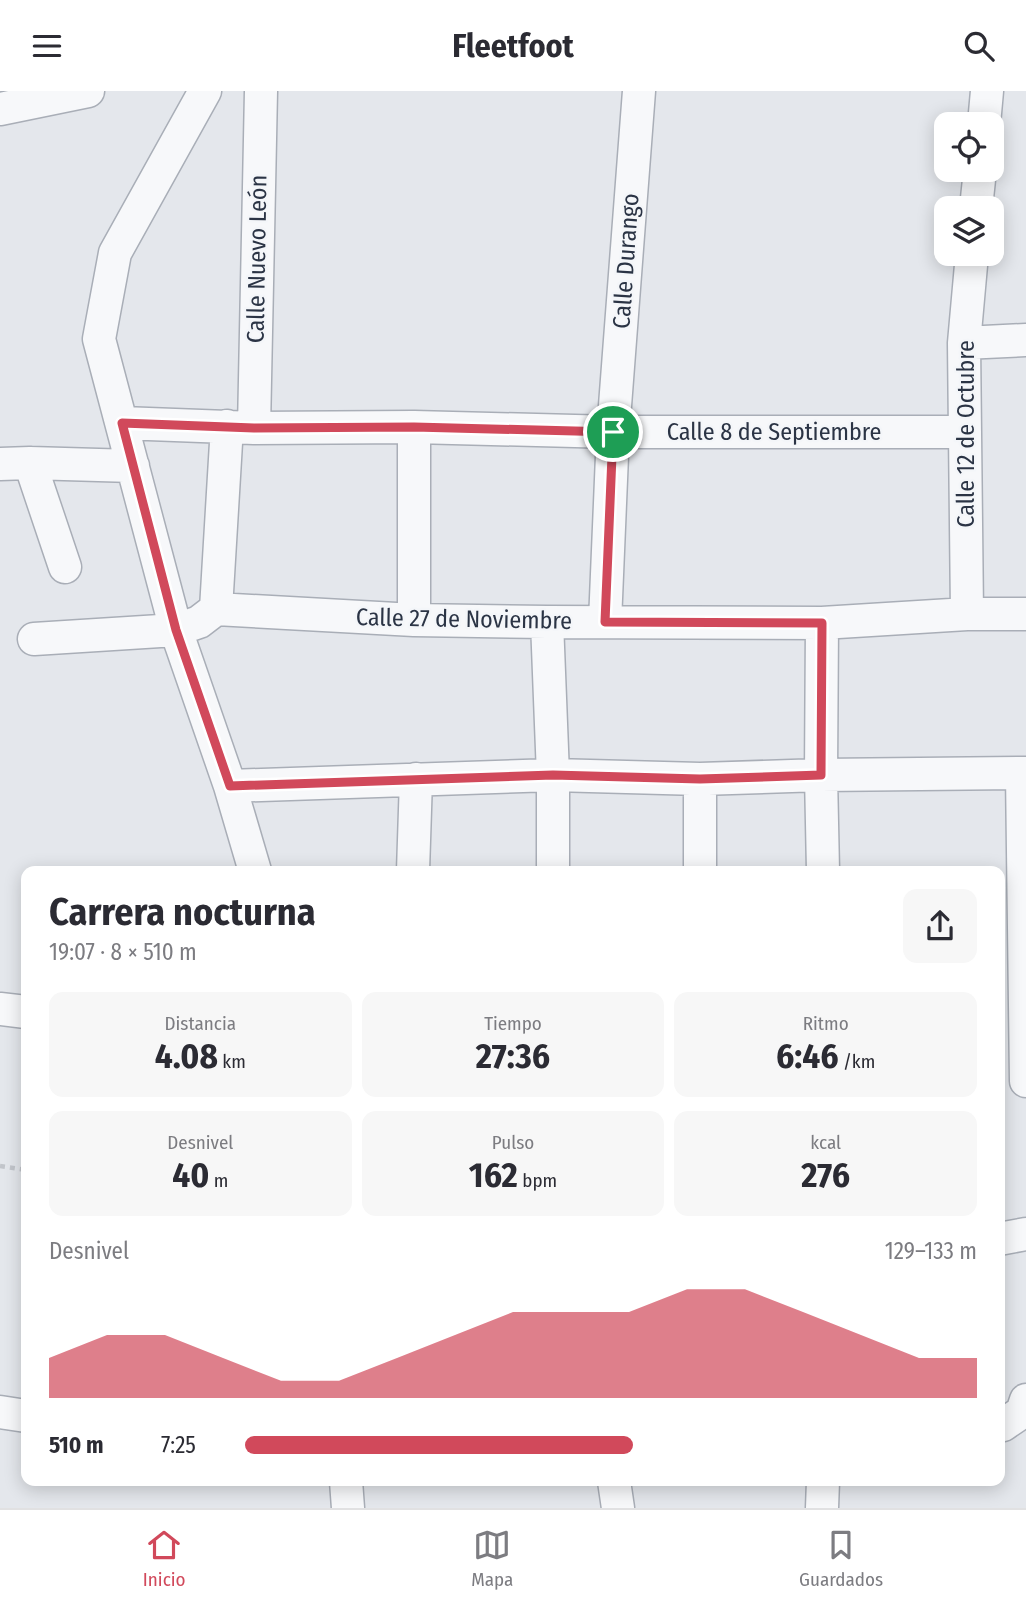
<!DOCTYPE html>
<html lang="es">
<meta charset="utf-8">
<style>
body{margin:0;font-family:"Fira Sans Condensed",sans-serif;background:#f7f7f7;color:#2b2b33;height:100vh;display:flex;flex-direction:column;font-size:26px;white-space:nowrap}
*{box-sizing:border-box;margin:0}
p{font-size:23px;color:#7c7c81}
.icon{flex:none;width:38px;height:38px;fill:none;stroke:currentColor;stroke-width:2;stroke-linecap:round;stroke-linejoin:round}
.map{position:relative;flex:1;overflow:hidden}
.panel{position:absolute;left:21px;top:775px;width:984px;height:620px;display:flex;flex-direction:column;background:#fff;border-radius:14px;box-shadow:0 4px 18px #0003}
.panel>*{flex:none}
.controls{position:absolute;left:934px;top:21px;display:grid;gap:14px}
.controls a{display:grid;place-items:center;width:70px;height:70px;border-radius:14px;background:#fff;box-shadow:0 4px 18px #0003;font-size:35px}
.pin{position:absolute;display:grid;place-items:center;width:60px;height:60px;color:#fff;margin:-30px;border:4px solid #fff;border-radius:50%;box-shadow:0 2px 7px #0007}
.round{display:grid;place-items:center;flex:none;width:74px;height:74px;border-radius:14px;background:#f7f7f7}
.overview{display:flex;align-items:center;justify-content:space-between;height:119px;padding:0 28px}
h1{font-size:38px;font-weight:700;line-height:52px}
.metrics{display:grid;grid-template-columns:repeat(3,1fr);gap:10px;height:119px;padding:7px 28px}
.metrics div{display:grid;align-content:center;border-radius:14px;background:#f7f7f7;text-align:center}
.metrics b{font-size:35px;font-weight:700}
.metrics small{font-size:19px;font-weight:400}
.metrics p{font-size:19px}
.chart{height:196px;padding:14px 28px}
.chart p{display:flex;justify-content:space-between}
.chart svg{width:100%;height:126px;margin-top:7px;fill:#d1495b;opacity:.7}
ul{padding:0 28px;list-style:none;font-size:23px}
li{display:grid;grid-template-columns:112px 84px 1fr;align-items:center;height:52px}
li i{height:18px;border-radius:9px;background:#d1495b}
header{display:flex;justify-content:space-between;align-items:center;height:91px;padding:0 28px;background:#fff;font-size:32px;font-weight:700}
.dock{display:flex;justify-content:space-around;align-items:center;height:98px;border-top:2px solid #e1e1e2;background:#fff;font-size:19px;color:#7c7c81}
.dock a{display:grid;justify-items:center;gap:4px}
.dock .on{color:#d1495b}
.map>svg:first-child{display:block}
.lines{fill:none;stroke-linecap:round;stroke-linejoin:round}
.street-casing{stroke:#a9aeb7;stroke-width:35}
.path{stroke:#c2c5cb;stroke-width:4.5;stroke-dasharray:5 5;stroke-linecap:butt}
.street{stroke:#f7f8fa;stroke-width:32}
.route-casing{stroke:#fff;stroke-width:14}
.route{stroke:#d1495b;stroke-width:9}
.labels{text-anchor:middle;stroke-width:5;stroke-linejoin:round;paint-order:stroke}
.street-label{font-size:24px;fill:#2b3445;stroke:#f4f6f9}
</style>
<header><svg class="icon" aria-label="menu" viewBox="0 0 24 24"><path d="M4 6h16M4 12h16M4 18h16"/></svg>Fleetfoot<svg class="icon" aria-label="search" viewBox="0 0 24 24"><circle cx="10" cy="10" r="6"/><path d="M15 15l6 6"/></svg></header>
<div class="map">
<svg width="1026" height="1417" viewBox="0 0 1026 1417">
<rect width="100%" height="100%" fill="#e4e7ec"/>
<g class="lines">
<g class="street-casing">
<path id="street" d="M205,0L115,162L99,248L176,539L230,695L255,780
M0,18L88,0
M984,33L987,0
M976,117L980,79
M964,252L1026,249
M122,332L254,337L414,336L613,341H965
M254,337L261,0
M30,372L65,476
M0,373L30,372L133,375
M216,518L227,335
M967,523L964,252L972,163
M414,529V336
M547,531L553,684V780
M605,531L613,341L639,0
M822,532L821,684L823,780
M34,548L176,539L199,531L216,518L414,529L547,531L822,532L967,523H1026
M1022,682L1026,990
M700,688V780
M230,695L553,684L700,688L821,684L1026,682
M413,780L416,688
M0,918L26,921
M999,1148L1026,1143
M0,1321L26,1325
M999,1335L1003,1334L1022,1321L1026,1309
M346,1390L348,1417
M614,1390L618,1417
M822,1417L823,1390"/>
</g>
<path class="path" d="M0,1075L26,1079"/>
<use href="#street" class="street"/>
</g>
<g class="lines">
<g class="route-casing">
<path id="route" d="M122,332L254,337L414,336L613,341L605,531L822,532L821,684L700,688L553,684L230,695L176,539Z"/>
</g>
<use href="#route" class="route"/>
</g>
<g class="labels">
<g class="street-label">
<text transform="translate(257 168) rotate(-89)" y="8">Calle Nuevo León</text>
<text transform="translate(626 170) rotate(-86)" y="8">Calle Durango</text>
<text x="774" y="349">Calle 8 de Septiembre</text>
<text transform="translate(966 343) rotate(-90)" y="8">Calle 12 de Octubre</text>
<text transform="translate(464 528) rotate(1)" y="8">Calle 27 de Noviembre</text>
</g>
</g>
</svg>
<div class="controls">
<a><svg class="icon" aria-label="locate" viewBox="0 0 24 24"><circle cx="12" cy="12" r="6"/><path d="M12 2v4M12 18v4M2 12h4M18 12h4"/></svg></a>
<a><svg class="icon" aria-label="layers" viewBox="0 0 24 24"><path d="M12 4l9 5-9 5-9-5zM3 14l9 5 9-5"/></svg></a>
</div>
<div class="pin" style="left:613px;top:341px;background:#1e9e55"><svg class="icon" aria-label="arrive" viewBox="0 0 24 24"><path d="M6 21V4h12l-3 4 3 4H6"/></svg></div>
<section class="panel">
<div class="overview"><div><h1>Carrera nocturna</h1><p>19:07 · 8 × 510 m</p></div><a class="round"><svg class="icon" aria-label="share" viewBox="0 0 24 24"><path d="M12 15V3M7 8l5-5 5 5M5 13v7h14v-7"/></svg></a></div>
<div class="metrics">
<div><p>Distancia</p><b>4.08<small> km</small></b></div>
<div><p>Tiempo</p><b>27:36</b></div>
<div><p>Ritmo</p><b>6:46<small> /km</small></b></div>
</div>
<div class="metrics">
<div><p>Desnivel</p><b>40<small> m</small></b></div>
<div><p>Pulso</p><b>162<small> bpm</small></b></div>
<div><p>kcal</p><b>276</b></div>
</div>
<div class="chart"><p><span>Desnivel</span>129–133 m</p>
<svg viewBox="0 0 160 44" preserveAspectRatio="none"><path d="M0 44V30L10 22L20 22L30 30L40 38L50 38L60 30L70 22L80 14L90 14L100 14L110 6L120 6L130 14L140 22L150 30L160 30V44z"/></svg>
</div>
<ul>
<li><b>510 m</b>7:25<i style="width:53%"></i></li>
</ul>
</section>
</div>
<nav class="dock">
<a class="on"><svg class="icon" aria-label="home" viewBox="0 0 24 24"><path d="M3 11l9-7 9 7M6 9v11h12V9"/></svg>Inicio</a>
<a><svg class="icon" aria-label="map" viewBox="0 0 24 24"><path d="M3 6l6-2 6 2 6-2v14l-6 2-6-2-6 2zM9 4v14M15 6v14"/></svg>Mapa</a>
<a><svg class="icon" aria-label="saved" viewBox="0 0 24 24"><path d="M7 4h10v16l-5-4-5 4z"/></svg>Guardados</a>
</nav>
